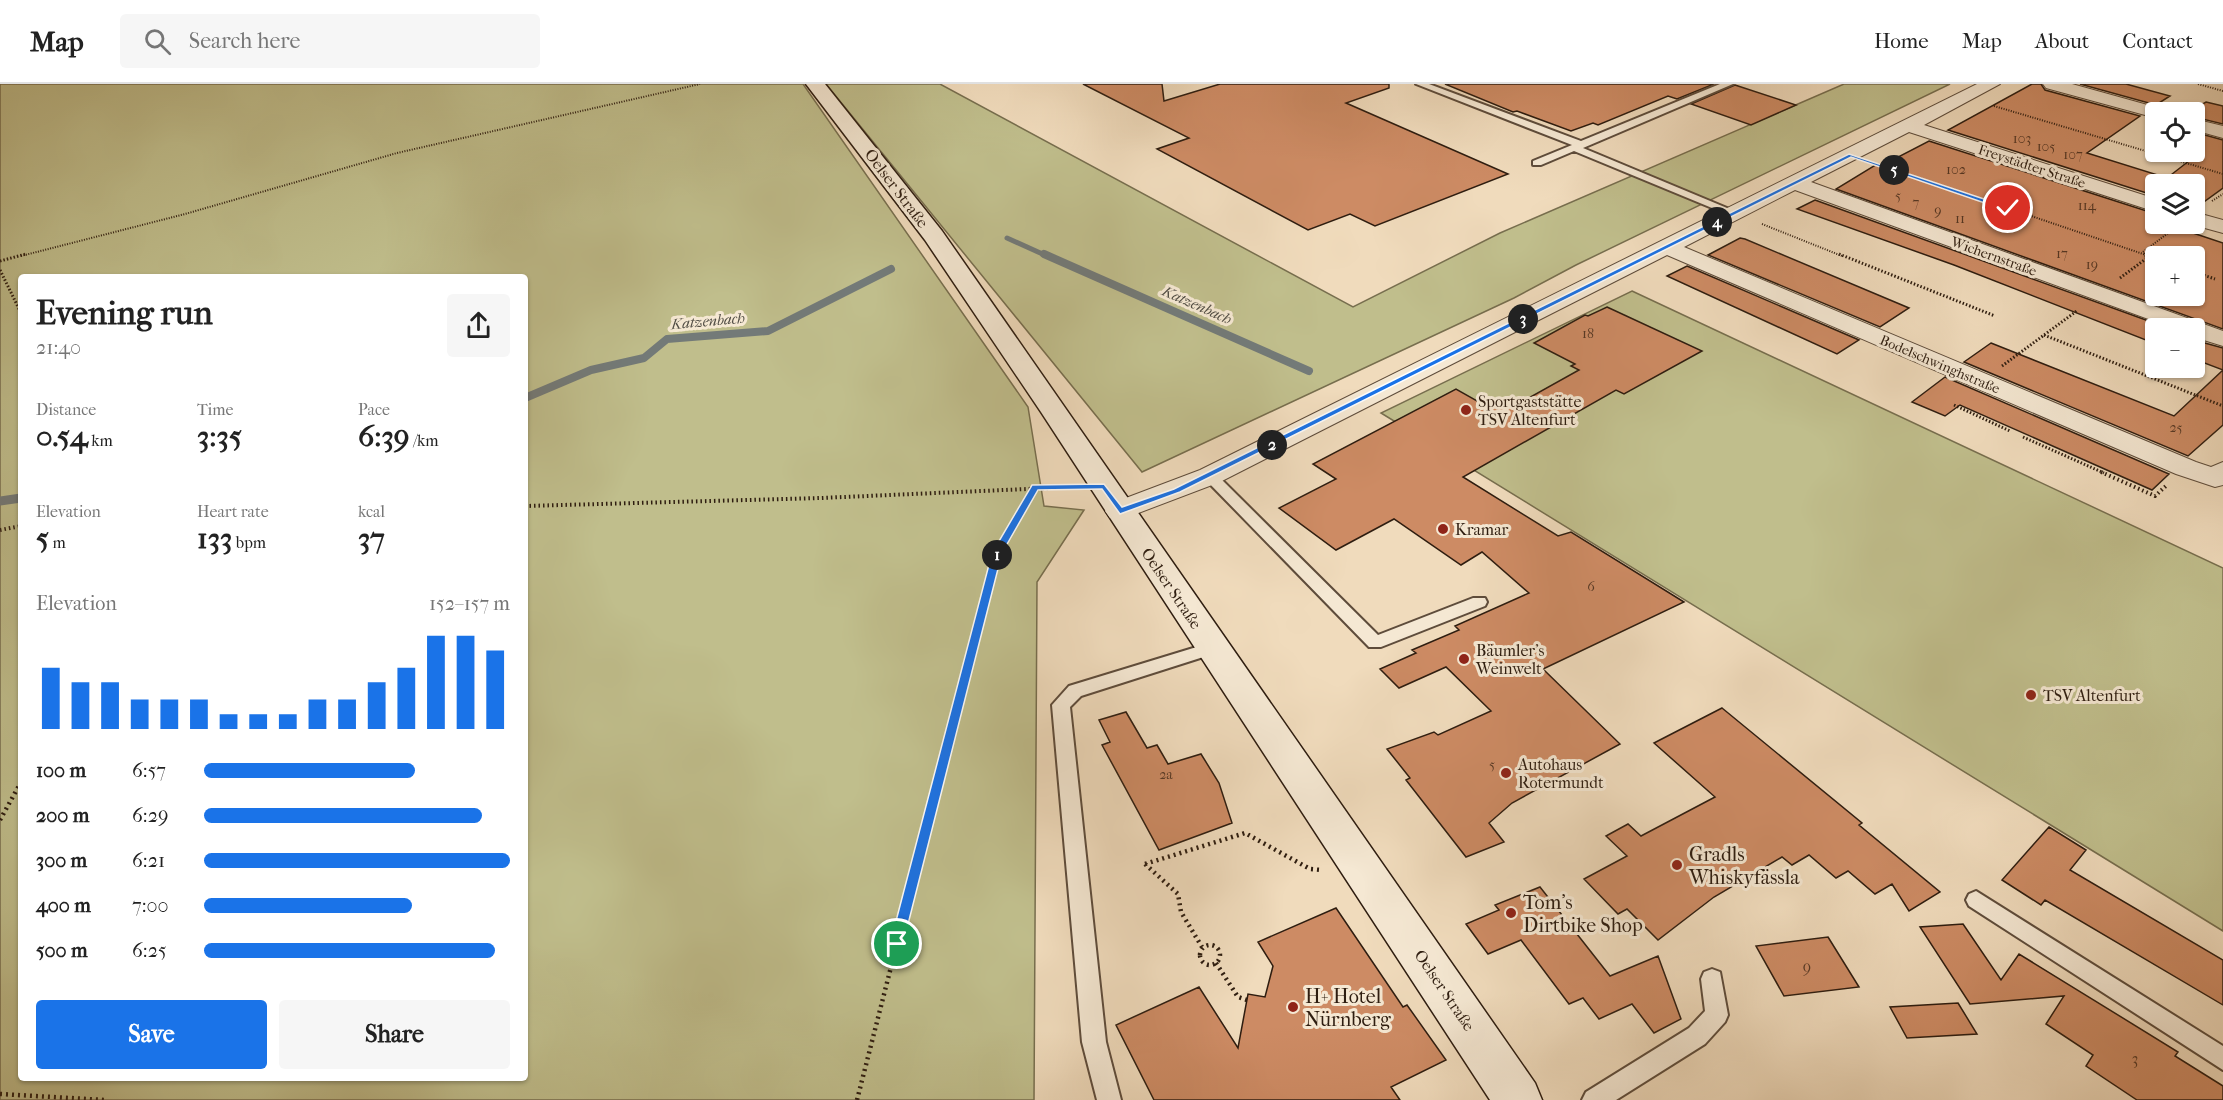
<!DOCTYPE html>
<meta charset="utf-8">
<style>
body{margin:0;font-family:"IM FELL French Canon",serif;background:#f6f6f6;color:#222;height:100vh;display:flex;flex-direction:column;font-size:22px;white-space:nowrap}
*{box-sizing:border-box;margin:0}
p{font-size:20px;color:#767676}
.icon{flex:none;width:33px;height:33px;fill:none;stroke:currentColor;stroke-width:2;stroke-linecap:round;stroke-linejoin:round}
.map{position:relative;flex:1;overflow:hidden}
.sheet{position:absolute;left:18px;top:190px;width:510px;height:807px;display:flex;flex-direction:column;background:#fff;border-radius:6px;box-shadow:0 2px 4px #0004}
.sheet>*{flex:none}
.tools{position:absolute;left:2145px;top:18px;display:grid;gap:12px}
.tools a{display:grid;place-items:center;width:60px;height:60px;border-radius:6px;background:#fff;box-shadow:0 2px 4px #0004;font-size:30px}
.pin{position:absolute;display:grid;place-items:center;width:51px;height:51px;color:#fff;margin:-26px;border:3px solid #fff;border-radius:50%;box-shadow:0 2px 6px #0007}
.km{position:absolute;width:30px;height:30px;margin:-15px;border-radius:50%;background:#222;color:#fff;font-size:16px;line-height:30px;text-align:center}
.round{display:grid;place-items:center;flex:none;width:63px;height:63px;border-radius:6px;background:#f6f6f6}
.overview{display:flex;align-items:center;justify-content:space-between;height:102px;padding:0 18px}
h1{font-size:33px;font-weight:700;line-height:45px}
.metrics{display:grid;grid-template-columns:repeat(3,1fr);gap:9px;height:102px;padding:6px 18px}
.metrics div{display:grid;align-content:center}
.metrics b{font-size:30px;font-weight:700}
.metrics small{font-size:16px;font-weight:400}
.metrics p{font-size:16px}
.chart{height:168px;padding:12px 18px}
.chart p{display:flex;justify-content:space-between}
.chart svg{width:100%;height:108px;margin-top:6px;stroke:#1a73e8;stroke-width:6}
.cta{display:flex;gap:12px;margin-top:auto;padding:12px 18px}
.cta a{flex:1;height:69px;border-radius:6px;background:#1a73e8;color:#fff;font-size:24px;font-weight:700;line-height:69px;text-align:center}
.cta a+a{background:#f6f6f6;color:#222}
ul{padding:0 18px;list-style:none;font-size:20px}
li{display:grid;grid-template-columns:96px 72px 1fr;align-items:center;height:45px}
li i{height:15px;border-radius:8px;background:#1a73e8}
header{display:flex;align-items:center;gap:36px;box-sizing:border-box;height:84px;padding:0 30px;background:#fff;border-bottom:2px solid #e0e0e0}
header strong{font-size:28px}
nav{display:flex;gap:33px;margin-inline-start:auto;font-size:21px}
.search{width:420px;height:54px;background:#f6f6f6;display:flex;align-items:center;gap:15px;box-sizing:border-box;padding:0 21px;border-radius:6px;color:#767676;font-size:22px}
.map>svg:first-child{display:block}
.green{fill:#c0be8c;stroke:#776e4e;stroke-width:1.5;fill-rule:evenodd}
.lines{fill:none;stroke-linecap:round;stroke-linejoin:round}
.stream-far2{stroke:#737a78;stroke-width:5}
.stream-far1{stroke:#737a78;stroke-width:8}
.stream{stroke:#737a78;stroke-width:9}
.building{fill:#cd8b64;stroke:#2e1d10;stroke-width:1.5;fill-rule:evenodd}
.lane-casing{stroke:#5e4c3b;stroke-width:4}
.street-casing{stroke:#5e4c3b;stroke-width:2}
.secondary-casing{stroke:#2e1d10;stroke-width:3}
.path-far3{stroke:#2e1d10;stroke-width:2;stroke-dasharray:1 1.5;stroke-linecap:butt}
.path-far2{stroke:#2e1d10;stroke-width:3;stroke-dasharray:1.5 2;stroke-linecap:butt}
.path-far1{stroke:#2e1d10;stroke-width:4;stroke-dasharray:1.5 3;stroke-linecap:butt}
.path{stroke:#2e1d10;stroke-width:4.5;stroke-dasharray:2 4;stroke-linecap:butt}
.lane{fill:#f5e8d3;fill-rule:evenodd}
.street{fill:#f5e8d3;fill-rule:evenodd}
.secondary{fill:#f5e8d3;fill-rule:evenodd}
.route{fill:#1a73e8;stroke:#fff;stroke-width:1.5}
.poi-dot{fill:#8f2418;stroke:#f5e8d3;stroke-width:2}
.labels{text-anchor:middle;stroke-width:6;stroke-linejoin:round;paint-order:stroke}
.number-label{font-size:14px;fill:#563825}
.far-street-label{font-size:14px;fill:#2e1d10;stroke:#f5e8d3}
.far-water-label{font-size:15px;font-style:italic;fill:#504c44;stroke:#f5e8d3}
.street-label{font-size:16px;fill:#2e1d10;stroke:#f5e8d3}
.poi-label{font-size:16px;fill:#2e1d10;stroke:#f5e8d3;text-anchor:start}
.near-number-label{font-size:16px;fill:#563825}
.near-poi-label{font-size:20px;fill:#2e1d10;stroke:#f5e8d3;text-anchor:start}
</style>
<header>
<strong>Map</strong>
<div class="search"><svg class="icon" aria-label="search" viewBox="0 0 24 24"><circle cx="10" cy="10" r="6"/><path d="M15 15l6 6"/></svg>Search here</div>
<nav><a>Home</a><a>Map</a><a>About</a><a>Contact</a></nav>
</header>
<div class="map">
<svg width="2223" height="1016" viewBox="0 0 2223 1016">
<rect width="100%" height="100%" fill="#f0dbbc"/>
<filter id="stains"><feTurbulence type="fractalNoise" baseFrequency=".00333" numOctaves="4"/><feColorMatrix values="0 0 0 0 .2 0 0 0 0 .09 0 0 0 0 .02 0 0 0 .5 -.17"/></filter>
<radialGradient id="worn" r=".72"><stop offset=".6" stop-color="#630" stop-opacity="0"/><stop offset="1" stop-color="#630" stop-opacity=".3"/></radialGradient>
<path class="green" d="M0,0H803L1028,323L1044,422L1084,426L1037,498L1034,1016H0ZM21,194H525V994H21Z
M826,0H940L1353,223L1500,149L1844,0H1950L1576,181L1514,214L1142,388Z
M1632,207L2223,484V847L1381,329Z"/>
<g class="lines">
<path class="stream-far2" d="M1007,154L1047,172"/>
<path class="stream-far1" d="M1044,170L1309,287
M525,314L591,286L644,274L667,255L768,247L891,185"/>
<path class="stream" d="M0,417L21,414"/>
</g>
<path class="building" d="M1083,0H1162L1164,17L1220,0H1389V4L1346,19L1508,90L1375,142L1350,130L1308,146L1157,65L1189,54Z
M1445,0H1714L1677,15L1668,12L1598,41L1593,39L1571,47L1517,27L1513,28Z
M2032,0H2041L2045,6L2140,32L2087,69L2167,94L2194,73V48L2223,56V104L2194,125V100H2156V112L1948,46Z
M2080,0H2126L2170,12L2156,21Z
M1735,1L1796,21L1751,41L1691,20Z
M2206,18L2223,22V40L2194,33V25Z
M1929,57L2156,130V140H2175L2172,142L2223,159V245L1836,105L1877,80L1881,82ZM2156,172H2194V212H2156Z
M1815,116L2168,244H2156V260L1954,181L1797,125Z
M1740,154L1745,155L1909,224L1880,243L1708,171Z
M1687,182L1859,256L1837,270L1667,192Z
M1607,223L1702,267L1624,310L1616,306L1463,393L1558,452L1571,448L1684,518L1543,585L1620,660L1512,719L1489,739L1504,758L1466,773L1406,696L1410,694L1387,665L1434,648L1438,651L1491,627L1446,583L1399,604L1380,585L1416,569L1412,566L1459,546L1455,542L1529,509L1482,468L1461,481L1394,435L1336,466L1279,424L1336,395L1313,380L1456,305L1484,321L1492,316L1498,320L1508,314L1518,320L1579,286L1571,282L1575,280L1534,259L1585,231L1588,232Z
M2194,256L2223,264V286L2194,275Z
M1991,259L2174,332L2223,286V341L2188,372L1964,278Z
M1945,293L2169,390L2152,406L1960,321L1945,332L1912,318Z
M1722,624L1862,739L1859,741L1940,808L1909,827L1892,800L1875,810L1848,787L1836,794L1809,771L1792,781L1782,773L1714,813L1658,856L1627,825L1618,830L1584,795L1627,772L1606,752L1628,740L1641,752L1715,713L1654,659Z
M1126,628L1147,664L1157,661L1168,680L1201,670L1219,699L1232,739L1159,766L1102,661L1110,658L1099,636Z
M2049,743L2086,766L2070,786L2223,876V921L2045,816L2041,821L2002,796Z
M1540,803L1610,892L1658,872L1681,935L1654,949L1632,920L1599,935L1583,914L1569,920L1521,856L1488,870L1466,840L1499,826L1495,821Z
M1336,824L1403,923L1407,921L1446,976L1391,1003L1400,1016H1154L1116,941L1199,903L1238,964L1248,910L1265,913L1273,882L1258,858Z
M1963,840L2001,896L2019,870L2178,968L2175,972L2223,1002V1016H2137L2086,982L2093,971L2046,940L2064,912L1970,920L1920,843Z
M1828,853L1859,903L1784,912L1756,862Z
M1958,919L1977,950L1907,954L1890,923Z"/>
<g class="lines">
<g class="lane-casing">
<path id="lane" d="M1416,0H1429L1581,57L1720,0H1733L1583,64L1739,129L1729,131L1574,67L1541,81H1533V77L1572,61Z
M1210,387L1215,389L1378,551L1473,514H1485L1487,518L1485,522L1381,563H1369L1205,395L1203,392Z
M1213,558L1219,560L1222,564L1219,568L1081,612L1070,623L1106,958L1121,1016H1097L1082,958L1052,621L1069,602Z
M1976,807L2223,962V986L1969,822L1966,816L1969,810Z
M1712,885L1720,888L1728,931L1725,938L1705,960L1616,1016H1582L1586,1008L1689,944L1705,927L1701,895L1704,888Z"/>
</g>
<g class="street-casing">
<path id="street" d="M1977,0H2000L1924,41L2156,115V128L1909,48L1811,98L2223,247V262L2194,253V244H2173L1795,106L1684,163L2196,378L2211,383L2223,378V401L2215,403L2176,390L1667,171L1220,398L1120,436L1110,434L1105,427L1110,420L1200,386Z
M2043,0H2072L2162,25L2165,28H2156V34L2046,4Z
M2194,35L2223,42V54L2194,46Z
M2194,128L2223,136V149L2190,140H2194Z"/>
</g>
<g class="secondary-casing">
<path id="secondary" d="M806,0H825L942,147L1535,999L1542,1016H1490L1041,328L925,156Z"/>
</g>
<path class="path-far3" d="M2198,0L2223,7
M1994,22L2223,90
M1878,80L2149,172
M2212,117L2223,110
M1762,140L1842,172
M21,172L185,130L397,69L700,0
M2146,172L2143,168L2176,143"/>
<path class="path-far2" d="M1839,170L1995,232
M2145,170L2156,174
M0,177L26,170
M0,186L21,229
M2194,188L2215,195
M2120,194L2147,174L2145,170
M2044,251L2223,322
M2002,282L2078,226
M1954,321L2010,347
M2023,353L2104,389"/>
<path class="path-far1" d="M2101,388L2155,412L2166,402
M525,422L821,414L1073,403
M0,446L21,442
M947,666L997,469L1035,403"/>
<path class="path" d="M0,736L21,698
M1145,780L1245,749L1310,785L1321,786
M1145,780L1178,810L1181,828L1202,863
M1200 871a10 10 0 1 1 20 0a10 10 0 1 1-20 0Z
M1216,879L1238,913L1247,916
M0,1010L105,1016
M857,1016L947,664"/>
<use href="#lane" class="lane"/>
<use href="#street" class="street"/>
<use href="#secondary" class="secondary"/>
</g>
<path class="route" d="M1849,70L2011,124L2005,126L1851,73L1180,408L1120,430L1102,405L1038,406L1002,469L903,860L901,864H892L890,860L992,469L1032,401L1104,400L1122,423L1174,405Z"/>
<g class="poi-dot">
<circle cx="1466" cy="326" r="6"/>
<circle cx="1443" cy="445" r="6"/>
<circle cx="1464" cy="575" r="6"/>
<circle cx="2031" cy="611" r="6"/>
<circle cx="1506" cy="689" r="6"/>
<circle cx="1677" cy="781" r="6"/>
<circle cx="1511" cy="829" r="6"/>
<circle cx="1293" cy="923" r="6"/>
</g>
<g class="labels">
<g class="number-label">
<text x="2022" y="59">103</text>
<text x="2046" y="67">105</text>
<text x="2073" y="75">107</text>
<text x="1956" y="90">102</text>
<text x="1898" y="116">5</text>
<text x="1916" y="123">7</text>
<text x="2087" y="126">114</text>
<text x="1938" y="131">9</text>
<text x="1960" y="139">11</text>
<text x="2062" y="174">17</text>
<text x="2092" y="185">19</text>
<text x="1588" y="254">18</text>
<text x="2176" y="348">25</text>
<text x="1591" y="507">6</text>
<text x="1492" y="685">5</text>
<text x="1166" y="695">2a</text>
</g>
<g class="far-street-label">
<text transform="translate(2032 82) rotate(18)" y="5">Freystädter Straße</text>
<text transform="translate(1994 172) rotate(20)" y="5">Wichernstraße</text>
<text transform="translate(1940 280) rotate(23)" y="5">Bodelschwinghstraße</text>
</g>
<g class="far-water-label">
<text transform="translate(1197 221) rotate(24)" y="5">Katzenbach</text>
<text transform="translate(708 237) rotate(-5)" y="5">Katzenbach</text>
</g>
<g class="street-label">
<text transform="translate(897 104) rotate(53)" y="6">Oelser Straße</text>
<text transform="translate(1172 504) rotate(56)" y="6">Oelser Straße</text>
<text transform="translate(1445 906) rotate(56)" y="6">Oelser Straße</text>
</g>
<g class="poi-label">
<text x="1478" y="323">Sportgaststätte<tspan x="1478" dy="18">TSV Altenfurt</tspan></text>
<text x="1455" y="451">Kramar</text>
<text x="1476" y="572">Bäumler's<tspan x="1476" dy="18">Weinwelt</tspan></text>
<text x="2043" y="617">TSV Altenfurt</text>
<text x="1518" y="686">Autohaus<tspan x="1518" dy="18">Rotermundt</tspan></text>
</g>
<g class="near-number-label">
<text x="1807" y="888">9</text>
<text x="2135" y="980">3</text>
</g>
<g class="near-poi-label">
<text x="1689" y="777">Gradls<tspan x="1689" dy="23">Whiskyfässla</tspan></text>
<text x="1523" y="825">Tom's<tspan x="1523" dy="23">Dirtbike Shop</tspan></text>
<text x="1305" y="919">H+ Hotel<tspan x="1305" dy="23">Nürnberg</tspan></text>
</g>
</g>
<rect width="100%" height="100%" filter="url(#stains)"/>
<rect width="100%" height="100%" fill="url(#worn)"/>
</svg>
<div class="tools">
<a><svg class="icon" aria-label="locate" viewBox="0 0 24 24"><circle cx="12" cy="12" r="6"/><path d="M12 2v4M12 18v4M2 12h4M18 12h4"/></svg></a>
<a><svg class="icon" aria-label="layers" viewBox="0 0 24 24"><path d="M12 4l9 5-9 5-9-5zM3 14l9 5 9-5"/></svg></a>
<a>+</a>
<a>−</a>
</div>
<div class="pin" style="left:897px;top:860px;background:#1e9e55"><svg class="icon" aria-label="arrive" viewBox="0 0 24 24"><path d="M6 21V4h12l-3 4 3 4H6"/></svg></div>
<div class="pin" style="left:2008px;top:124px;background:#d93025"><svg class="icon" aria-label="check" viewBox="0 0 24 24"><path d="M5 12l5 5 9-10"/></svg></div>
<b class="km" style="left:997px;top:471px">1</b>
<b class="km" style="left:1272px;top:361px">2</b>
<b class="km" style="left:1523px;top:235px">3</b>
<b class="km" style="left:1717px;top:138px">4</b>
<b class="km" style="left:1894px;top:86px">5</b>
<section class="sheet">
<div class="overview"><div><h1>Evening run</h1><p>21:40</p></div><a class="round"><svg class="icon" aria-label="share" viewBox="0 0 24 24"><path d="M12 15V3M7 8l5-5 5 5M5 13v7h14v-7"/></svg></a></div>
<div class="metrics">
<div><p>Distance</p><b>0.54<small> km</small></b></div>
<div><p>Time</p><b>3:35</b></div>
<div><p>Pace</p><b>6:39<small> /km</small></b></div>
</div>
<div class="metrics">
<div><p>Elevation</p><b>5<small> m</small></b></div>
<div><p>Heart rate</p><b>133<small> bpm</small></b></div>
<div><p>kcal</p><b>37</b></div>
</div>
<div class="chart"><p><span>Elevation</span>152–157 m</p>
<svg viewBox="0 0 160 44" preserveAspectRatio="none"><path d="M5 44V19M15 44V25M25 44V25M35 44V32M45 44V32M55 44V32M65 44V38M75 44V38M85 44V38M95 44V32M105 44V32M115 44V25M125 44V19M135 44V6M145 44V6M155 44V12"/></svg>
</div>
<ul>
<li><b>100 m</b>6:57<i style="width:69%"></i></li>
<li><b>200 m</b>6:29<i style="width:91%"></i></li>
<li><b>300 m</b>6:21<i style="width:100%"></i></li>
<li><b>400 m</b>7:00<i style="width:68%"></i></li>
<li><b>500 m</b>6:25<i style="width:95%"></i></li>
</ul>
<div class="cta"><a>Save</a><a>Share</a></div>
</section>
</div>
